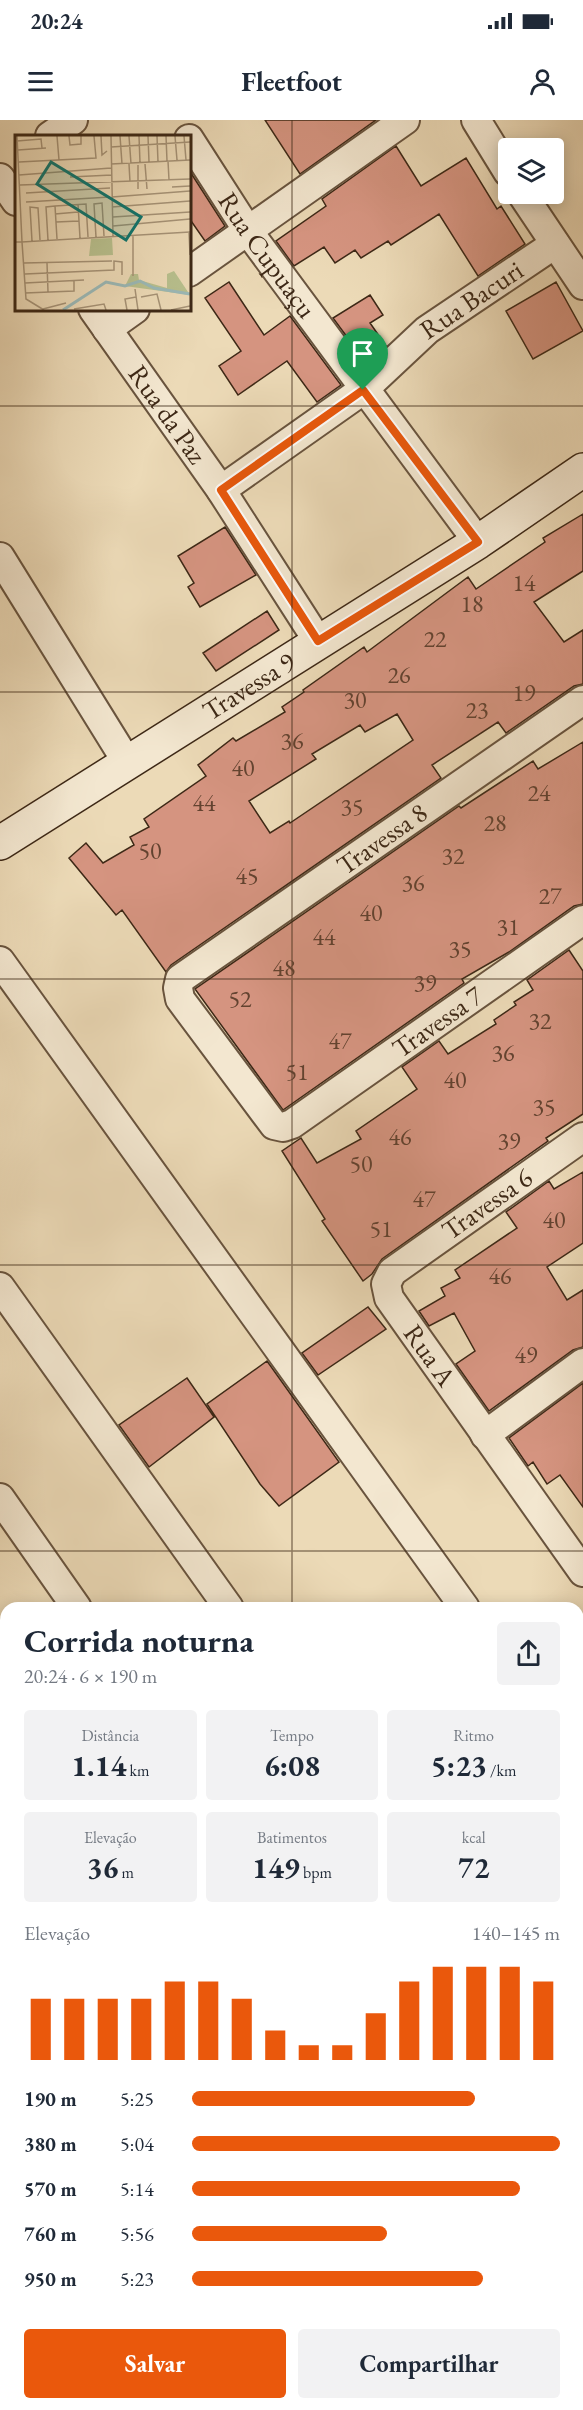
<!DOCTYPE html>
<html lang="pt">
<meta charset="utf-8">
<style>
body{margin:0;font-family:"EB Garamond",serif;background:#f2f2f3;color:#1f2937;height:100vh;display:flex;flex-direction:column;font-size:22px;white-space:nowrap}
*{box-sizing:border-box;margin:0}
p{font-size:20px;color:#747a83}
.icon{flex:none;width:33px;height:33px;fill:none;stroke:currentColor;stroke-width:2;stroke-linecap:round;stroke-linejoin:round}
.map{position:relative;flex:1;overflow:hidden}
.sheet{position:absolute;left:0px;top:1482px;width:584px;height:808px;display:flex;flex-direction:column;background:#fff;border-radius:18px 18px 0 0;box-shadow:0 3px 15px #0003}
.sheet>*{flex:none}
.fabs{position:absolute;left:498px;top:18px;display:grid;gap:12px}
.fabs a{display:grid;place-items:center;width:66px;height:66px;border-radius:6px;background:#fff;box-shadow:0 3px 15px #0003;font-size:30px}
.pin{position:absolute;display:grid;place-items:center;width:51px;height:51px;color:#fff;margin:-62px -26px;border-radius:50% 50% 50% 0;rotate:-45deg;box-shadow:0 0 6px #0007}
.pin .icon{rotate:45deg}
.round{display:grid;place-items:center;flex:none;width:63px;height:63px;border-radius:6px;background:#f2f2f3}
.head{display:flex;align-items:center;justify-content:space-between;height:102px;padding:0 24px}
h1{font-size:33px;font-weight:700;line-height:45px}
.metrics{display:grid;grid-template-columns:repeat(3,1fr);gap:9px;height:102px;padding:6px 24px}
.metrics div{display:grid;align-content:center;border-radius:6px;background:#f2f2f3;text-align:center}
.metrics b{font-size:30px;font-weight:700}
.metrics small{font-size:16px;font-weight:400}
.metrics p{font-size:16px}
.chart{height:168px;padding:12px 24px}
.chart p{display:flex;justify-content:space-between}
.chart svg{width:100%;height:108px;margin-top:6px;stroke:#ea580c;stroke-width:6}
.primary-button{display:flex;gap:12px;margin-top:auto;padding:12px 24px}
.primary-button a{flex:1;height:69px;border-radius:6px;background:#ea580c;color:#fff;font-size:24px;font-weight:700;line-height:69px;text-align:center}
.primary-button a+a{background:#f2f2f3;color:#1f2937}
ul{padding:0 24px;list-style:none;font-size:20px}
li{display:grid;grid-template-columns:96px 72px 1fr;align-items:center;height:45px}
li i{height:15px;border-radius:8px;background:#ea580c}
.status{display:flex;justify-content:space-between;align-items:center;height:42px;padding:0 30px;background:#fff;direction:ltr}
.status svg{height:16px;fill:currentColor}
header{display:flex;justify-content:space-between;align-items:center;height:78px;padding:0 24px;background:#fff;font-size:27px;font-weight:700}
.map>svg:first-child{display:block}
.building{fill:#d59480;stroke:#3d2816;stroke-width:1.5;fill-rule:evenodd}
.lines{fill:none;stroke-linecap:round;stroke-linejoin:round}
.street-casing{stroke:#69543e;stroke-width:32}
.secondary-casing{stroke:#3d2816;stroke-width:36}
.street{stroke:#f3e7d0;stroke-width:28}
.secondary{stroke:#f3e7d0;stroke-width:33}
.route-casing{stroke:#fff;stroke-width:12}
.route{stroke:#ea580c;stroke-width:8}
.grid{fill:none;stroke:#3d2816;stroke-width:1.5;stroke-opacity:0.55}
.labels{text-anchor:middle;stroke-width:4.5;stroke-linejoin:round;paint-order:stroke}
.number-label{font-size:24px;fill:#634330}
.street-label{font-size:27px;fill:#3d2816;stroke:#f3e7d0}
.inset-river{fill:none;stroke:#9bb9b7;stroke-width:3}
.inset-road{fill:none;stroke:#a69377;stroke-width:1.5}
.view{fill:#0f766e;fill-opacity:0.15;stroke:#0f766e;stroke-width:3}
.inset-edge{fill:none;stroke:#3d2816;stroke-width:3}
</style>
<div class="status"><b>20:24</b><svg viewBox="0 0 49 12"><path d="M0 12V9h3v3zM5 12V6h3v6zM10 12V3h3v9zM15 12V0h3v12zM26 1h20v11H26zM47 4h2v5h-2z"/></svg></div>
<header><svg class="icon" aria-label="menu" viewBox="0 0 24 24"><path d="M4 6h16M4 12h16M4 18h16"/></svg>Fleetfoot<svg class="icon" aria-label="person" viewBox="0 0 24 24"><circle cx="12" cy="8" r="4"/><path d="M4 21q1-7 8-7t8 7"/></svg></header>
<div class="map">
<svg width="583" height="2290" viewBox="0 0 583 2290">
<rect width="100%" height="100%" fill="#ecdab7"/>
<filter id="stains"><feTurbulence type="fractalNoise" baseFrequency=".00333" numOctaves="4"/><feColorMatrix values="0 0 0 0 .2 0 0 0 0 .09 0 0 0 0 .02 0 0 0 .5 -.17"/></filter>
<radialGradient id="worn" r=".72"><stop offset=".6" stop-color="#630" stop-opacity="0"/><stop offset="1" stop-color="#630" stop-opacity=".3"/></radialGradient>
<path class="building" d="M265,0H376L300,54Z
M396,26L421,66L466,38L497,89L501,86L525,124L478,156L439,94L391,125L388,121L361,138L355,130L335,143L324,127L294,146L276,121L326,86L322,79Z
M189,50L225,106L205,121L189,98Z
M229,162L264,215L290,196L341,265L317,282L287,241L238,275L219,246L241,231L205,178Z
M556,162L583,211L533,239L506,191Z
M370,175L383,195L370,203L386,226L367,244L333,198Z
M583,394V451L534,482L564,522L583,510V564L574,566L506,613L498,602L432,645L441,658L171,845L166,852L122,790L116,795L69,738L86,723L103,743L134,725L130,717L149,707L144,699L206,656L198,645L233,618L236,621L285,592L282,587L304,572L303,570L364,527L367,532L468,457L476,469L545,422L543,418ZM397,594L413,620L290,703L289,701L270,713L249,681L316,639L312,634L360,605L365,612Z
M225,407L256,455L200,487L188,467L194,463L178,436Z
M267,491L279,510L216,551L203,533Z
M583,622V784L574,786L509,832L462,859L464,863L283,990L195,869L459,686L461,688L533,641L538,649Z
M569,830L583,851V994L546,1018L548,1021L382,1139L372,1154L363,1161L322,1101L325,1099L282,1031L301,1018L317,1043L361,1019L356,1011L417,969L402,947L439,921L448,934L496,904L494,900L516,885L514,882L533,870L527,860Z
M583,1052V1123L547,1147L567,1180L583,1170V1227L573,1230L489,1291L456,1244L475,1231L454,1193L429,1206L419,1191L445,1176L441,1168L460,1158L455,1150L517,1108L506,1092L549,1061L554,1069Z
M368,1187L386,1209L318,1255L302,1233Z
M267,1241L339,1342L279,1386L260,1364L207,1284Z
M187,1258L214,1297L149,1347L119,1305Z
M583,1263V1387L560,1355L547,1364L533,1342L528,1346L509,1318Z"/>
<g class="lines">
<g class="street-casing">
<g id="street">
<path d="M476,0L508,52"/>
<path d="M50,16L73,0"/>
<path id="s1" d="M189,19L248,111L478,422"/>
<path d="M0,58L16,81"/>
<path d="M522,74L583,165"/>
<path d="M189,152L405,0"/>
<path id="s2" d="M93,189L221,370L318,521"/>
<path d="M107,209L135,189"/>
<path id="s3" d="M221,370L363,270L427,210L555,124"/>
<path d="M0,437L127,642"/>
<path id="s4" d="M583,580L180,859L178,868L180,879L274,1005L283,1007L292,1004L583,800"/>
<path d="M0,841L465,1488"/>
<path id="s5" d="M583,1017L392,1152L386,1164L389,1178L583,1452"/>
<path d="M0,1167L229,1488"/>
<path d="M485,1315L583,1243"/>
<path d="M0,1378L77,1488"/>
<path d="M578,1646L583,1653"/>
<path d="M0,1655L6,1663"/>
<path d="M578,1809L583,1805"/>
<path d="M0,1829L6,1837"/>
<path d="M578,1975L583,1983"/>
<path d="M318,2284L322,2290"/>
<path d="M571,2284L574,2290"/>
<path d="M394,2290L402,2284"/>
</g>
</g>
<g class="secondary-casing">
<g id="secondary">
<path id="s6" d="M0,723L478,422L583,350"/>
</g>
</g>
<use href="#street" class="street"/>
<use href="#secondary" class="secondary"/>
</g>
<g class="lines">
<g class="route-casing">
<path id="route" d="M363,270L478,422L318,521L221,370Z"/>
</g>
<use href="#route" class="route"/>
</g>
<path class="grid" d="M292,0V1488M0,286H583M0,572H583M0,859H583M0,1145H583M0,1431H583M0,1718H6M578,1718H583M0,2004H6M578,2004H583M292,2284V2290"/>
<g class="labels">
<g class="number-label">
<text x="524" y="471">14</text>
<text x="472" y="492">18</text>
<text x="435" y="527">22</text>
<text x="399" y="563">26</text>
<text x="524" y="581">19</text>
<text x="355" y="588">30</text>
<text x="477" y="598">23</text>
<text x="292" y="629">36</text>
<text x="243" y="656">40</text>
<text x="539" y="681">24</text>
<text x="204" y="691">44</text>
<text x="352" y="695">35</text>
<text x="495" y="711">28</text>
<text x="150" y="739">50</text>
<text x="453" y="744">32</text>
<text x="247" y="764">45</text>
<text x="413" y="771">36</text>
<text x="550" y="784">27</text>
<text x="371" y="801">40</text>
<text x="508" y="815">31</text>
<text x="324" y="825">44</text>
<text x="460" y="837">35</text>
<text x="284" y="856">48</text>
<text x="425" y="871">39</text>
<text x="240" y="887">52</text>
<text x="540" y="909">32</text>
<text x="340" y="929">47</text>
<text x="503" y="941">36</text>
<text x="297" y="960">51</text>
<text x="455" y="968">40</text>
<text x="544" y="995">35</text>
<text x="400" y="1025">46</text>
<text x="509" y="1029">39</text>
<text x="361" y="1052">50</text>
<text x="424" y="1087">47</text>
<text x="554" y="1108">40</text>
<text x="381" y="1117">51</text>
<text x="500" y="1164">46</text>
<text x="526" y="1243">49</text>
</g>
<g class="street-label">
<text dy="9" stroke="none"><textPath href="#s1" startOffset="140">Rua Cupuaçu</textPath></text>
<text dy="9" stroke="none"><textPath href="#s3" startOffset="315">Rua Bacuri</textPath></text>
<text dy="9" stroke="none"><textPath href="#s2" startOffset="129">Rua da Paz</textPath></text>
<text dy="9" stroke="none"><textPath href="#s6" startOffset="294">Travessa 9</textPath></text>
<text transform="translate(382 719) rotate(-35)" y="9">Travessa 8</text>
<text dy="9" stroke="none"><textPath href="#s4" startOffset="864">Travessa 7</textPath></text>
<text transform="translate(487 1084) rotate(-35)" y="9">Travessa 6</text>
<text dy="9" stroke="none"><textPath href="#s5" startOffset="332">Rua A</textPath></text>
</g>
</g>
<g transform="translate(15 15)">
<rect width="176" height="176" fill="#ecdab7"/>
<path d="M97,103L98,120L74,121L76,104ZM159,136L175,160L110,151L116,139H123L124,145L152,153V139Z" fill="#b8c08e"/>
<path class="inset-river" d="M48,175L91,147L110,151L125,146L139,153L175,159"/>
<path class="inset-road" d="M2,1L7,107L175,97M42,1L44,25M54,1L55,10L66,9V1M86,1L87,20L92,16M96,1L98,101M105,1L107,29M114,1L116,29M124,1L125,28M133,1L134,27M142,1L143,27M151,1L152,26M160,1L162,25M169,1L171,25M2,6L26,4L27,13M96,12L175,7M3,15L31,13M153,26L154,45M4,27L81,23L79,1M96,29L175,25M114,29L115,47M130,29L132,54M123,30V54M4,40L96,33M55,42L97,40M5,50L175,44M157,52L175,51M11,58L95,53M97,62L175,56M11,67L95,62M63,69L65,103M40,71L42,104M97,72L175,66M40,79L63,77M98,82L175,77M41,87L64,86M98,91L175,84M174,97L175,120M81,102L79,69L87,68L89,101M33,105L31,72L40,71L71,69L73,102M17,106L15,72L23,73L25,105M0,107H7L11,164L29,175M9,128L97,126M32,128L33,157M10,139L99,135V126L107,127V140M118,141V101M10,148L69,145M120,154L123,175M10,158L59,156V146M126,162L142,159L146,175M28,174L51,168M59,174L89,169L91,175M112,175L110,164L121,162M156,175L175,171"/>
<path class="view" d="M36,27L126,82L111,105L22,49Z"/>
<rect width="176" height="176" class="inset-edge"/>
</g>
<rect width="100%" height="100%" filter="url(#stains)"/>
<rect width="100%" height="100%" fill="url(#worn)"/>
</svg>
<div class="fabs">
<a><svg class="icon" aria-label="layers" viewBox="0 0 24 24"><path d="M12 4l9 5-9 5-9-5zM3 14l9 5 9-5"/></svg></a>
</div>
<div class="pin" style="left:363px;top:270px;background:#1e9e55"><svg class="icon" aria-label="arrive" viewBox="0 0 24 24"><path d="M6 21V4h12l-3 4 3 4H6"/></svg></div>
<section class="sheet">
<div class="head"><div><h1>Corrida noturna</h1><p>20:24 · 6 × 190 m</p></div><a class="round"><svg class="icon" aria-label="share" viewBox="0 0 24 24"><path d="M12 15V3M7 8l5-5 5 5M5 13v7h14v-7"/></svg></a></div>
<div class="metrics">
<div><p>Distância</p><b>1.14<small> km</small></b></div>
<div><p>Tempo</p><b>6:08</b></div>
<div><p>Ritmo</p><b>5:23<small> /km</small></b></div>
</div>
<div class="metrics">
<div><p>Elevação</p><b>36<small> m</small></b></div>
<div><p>Batimentos</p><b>149<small> bpm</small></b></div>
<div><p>kcal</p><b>72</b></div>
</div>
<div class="chart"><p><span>Elevação</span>140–145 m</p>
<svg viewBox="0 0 160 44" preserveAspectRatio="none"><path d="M5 44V19M15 44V19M25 44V19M35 44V19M45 44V12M55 44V12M65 44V19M75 44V32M85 44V38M95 44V38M105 44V25M115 44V12M125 44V6M135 44V6M145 44V6M155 44V12"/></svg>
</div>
<ul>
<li><b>190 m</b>5:25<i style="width:77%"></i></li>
<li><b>380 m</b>5:04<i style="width:100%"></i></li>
<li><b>570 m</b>5:14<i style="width:89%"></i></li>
<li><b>760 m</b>5:56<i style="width:53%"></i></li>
<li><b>950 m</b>5:23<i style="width:79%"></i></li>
</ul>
<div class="primary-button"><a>Salvar</a><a>Compartilhar</a></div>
</section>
</div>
